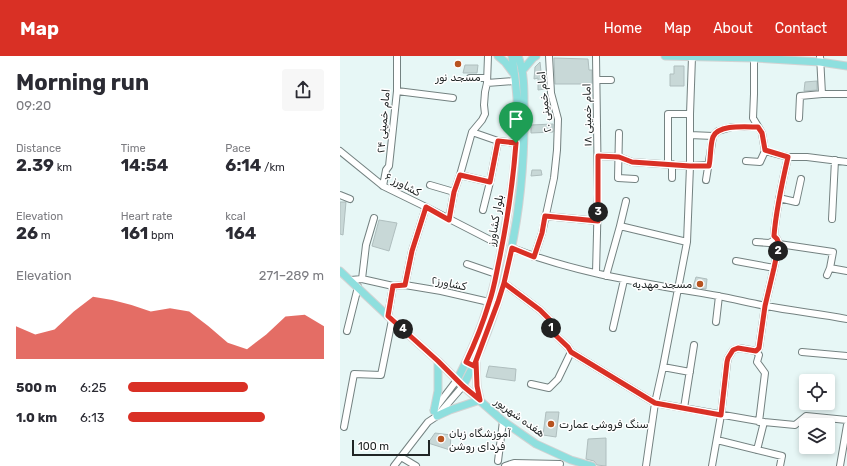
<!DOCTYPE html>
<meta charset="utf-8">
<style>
body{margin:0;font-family:Rubik,Vazirmatn,sans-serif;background:#f7f7f7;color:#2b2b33;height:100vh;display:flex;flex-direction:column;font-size:15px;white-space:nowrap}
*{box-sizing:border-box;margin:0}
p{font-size:13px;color:#7c7c81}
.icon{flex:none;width:22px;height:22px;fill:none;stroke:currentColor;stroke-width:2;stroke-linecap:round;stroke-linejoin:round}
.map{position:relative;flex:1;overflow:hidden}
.side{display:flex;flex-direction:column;background:#fff;width:340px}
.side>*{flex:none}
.controls{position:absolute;left:459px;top:318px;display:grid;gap:8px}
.controls a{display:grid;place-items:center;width:36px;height:36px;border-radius:4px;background:#fff;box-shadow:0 2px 6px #0003;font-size:20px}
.scale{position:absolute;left:12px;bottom:10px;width:78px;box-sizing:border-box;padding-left:4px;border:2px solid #202525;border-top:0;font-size:11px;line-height:14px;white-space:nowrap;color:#202525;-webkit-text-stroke:3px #fff;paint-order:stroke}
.pin{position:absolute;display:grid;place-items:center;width:34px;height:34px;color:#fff;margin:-41px -17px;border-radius:50% 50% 50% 0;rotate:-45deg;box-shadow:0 0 4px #0007}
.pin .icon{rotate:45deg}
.km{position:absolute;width:20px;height:20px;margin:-10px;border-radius:50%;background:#222;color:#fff;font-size:11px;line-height:20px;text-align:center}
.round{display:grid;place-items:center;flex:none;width:42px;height:42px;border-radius:4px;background:#f7f7f7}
.head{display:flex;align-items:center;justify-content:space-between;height:68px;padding:0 16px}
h1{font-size:22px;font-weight:700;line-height:30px}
.stats{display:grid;grid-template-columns:repeat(3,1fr);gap:6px;height:68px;padding:4px 16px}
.stats div{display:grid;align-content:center}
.stats b{font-size:17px;font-weight:700}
.stats small{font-size:11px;font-weight:400}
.stats p{font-size:11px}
.chart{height:112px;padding:8px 16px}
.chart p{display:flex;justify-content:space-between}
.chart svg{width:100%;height:72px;margin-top:4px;fill:#d93025;opacity:.7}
ul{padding:0 16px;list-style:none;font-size:13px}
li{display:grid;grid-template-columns:64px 48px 1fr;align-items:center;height:30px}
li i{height:10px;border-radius:5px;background:#d93025}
header{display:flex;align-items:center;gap:24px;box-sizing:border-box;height:56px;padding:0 20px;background:#d93025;color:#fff}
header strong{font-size:19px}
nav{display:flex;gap:22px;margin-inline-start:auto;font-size:14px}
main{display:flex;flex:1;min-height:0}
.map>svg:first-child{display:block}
.building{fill:#c8d8d7;stroke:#afbebe}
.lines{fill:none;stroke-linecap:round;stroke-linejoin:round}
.minor-casing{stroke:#748281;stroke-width:8}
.major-casing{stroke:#d2d3d3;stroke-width:9}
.minor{stroke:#fff;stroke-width:6}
.major{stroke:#8edfde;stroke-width:7}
.route-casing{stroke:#fff;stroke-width:8}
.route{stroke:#d93025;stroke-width:5}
.poi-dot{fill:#b75320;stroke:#fff;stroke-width:1.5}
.labels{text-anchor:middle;stroke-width:3;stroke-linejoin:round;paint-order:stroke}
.poi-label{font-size:11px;fill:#202525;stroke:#fff;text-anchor:start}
.street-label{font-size:11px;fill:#202525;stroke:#fff}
</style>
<header>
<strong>Map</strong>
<nav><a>Home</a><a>Map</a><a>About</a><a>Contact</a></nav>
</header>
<main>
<section class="side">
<div class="head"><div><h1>Morning run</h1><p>09:20</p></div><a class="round"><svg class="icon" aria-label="share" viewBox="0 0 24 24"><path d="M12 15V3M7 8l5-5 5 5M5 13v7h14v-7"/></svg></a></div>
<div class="stats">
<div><p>Distance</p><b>2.39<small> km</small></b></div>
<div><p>Time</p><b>14:54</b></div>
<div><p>Pace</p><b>6:14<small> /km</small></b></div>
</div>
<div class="stats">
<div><p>Elevation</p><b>26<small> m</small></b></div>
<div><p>Heart rate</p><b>161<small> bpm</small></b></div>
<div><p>kcal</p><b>164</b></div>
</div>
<div class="chart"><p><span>Elevation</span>271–289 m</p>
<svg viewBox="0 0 160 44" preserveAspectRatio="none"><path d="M0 44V24L10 29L20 26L30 15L40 6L50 8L60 11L70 15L80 13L90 15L100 24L110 34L120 38L130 29L140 18L150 17L160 24V44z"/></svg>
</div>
<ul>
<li><b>500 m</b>6:25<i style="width:61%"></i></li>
<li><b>1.0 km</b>6:13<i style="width:70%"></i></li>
</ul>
</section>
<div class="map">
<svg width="507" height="410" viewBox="0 0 507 410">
<rect width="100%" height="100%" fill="#e7f7f6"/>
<path class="building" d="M214,2L248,3L249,14H252V28H215Z
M200,6L202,25L204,24L205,33L198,34V22L194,23L195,11Z
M125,9H138L137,17H123Z
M334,10H344V30H330V18H334Z
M477,25V34L464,35L465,26Z
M213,68V76L191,77V69Z
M192,114H201L202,119L191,120Z
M0,146H6L3,179L0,178Z
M39,164L57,167L49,195L32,190Z
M356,221L367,223L366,233L353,231Z
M149,310L176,313L175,325L146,321Z
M206,356H219L216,381L203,379Z
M95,377L111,379L110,394L88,387Z
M266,382V410L257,409L254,405L246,403L248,383Z"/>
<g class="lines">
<g class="minor-casing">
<path id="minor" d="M480,0L482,38
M414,2V38L413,62L422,77L425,95L448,101H467L507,106
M130,22H147
M257,24H271
M147,27L175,25
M57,35L113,42
M459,62L460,40L482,38H507
M132,76L158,85L176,87
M279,77L278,122L295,123
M350,79L373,80
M373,80L378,75L392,71H418
M0,95L43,130L86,151L162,190
M258,100L279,101L292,106L350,110L369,109
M406,105L420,106L425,95
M328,108V58H350
M120,119L150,126
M332,122V108
M366,124L373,80
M90,129L114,136
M43,130L46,114L49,110L57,35V0
M0,139L10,143
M439,142L456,146L461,123
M143,154L150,126L158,85
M205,160L258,165
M109,163L114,136L120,119L132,76L142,64L145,58L144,49L145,36L147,27L148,0
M492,163L495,104
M280,170L347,186
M416,186L429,187L437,183
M439,188L493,196L490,212L487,219
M172,192C238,218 309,228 378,240C394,243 410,247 426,250C453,255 480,258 507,263
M194,201L202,177L214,122L217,94L218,63L211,37L209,0
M396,205L434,212
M127,208L156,218
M490,212L507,215
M256,217L258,138L256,0
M266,220L280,170L286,145
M22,223L26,189L34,162
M11,224L22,223L53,230L65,229L101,235L149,246
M164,227L200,254L212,266L210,274L228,291L231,296L315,347L424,366L455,369L466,360L507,364
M65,229L72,195L86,151
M48,260L53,230
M376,266L379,240
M273,272L284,224
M7,275L18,231
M416,295L419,299L417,306L425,317L419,366
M462,296L507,300
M323,311L350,316
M191,328L209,332L218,323L231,296
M344,352L354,289
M94,354L117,324
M4,371L14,318L41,319L52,264
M377,384L442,400L440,410
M417,394L424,366
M61,401L76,410
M158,405L163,365
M54,410L88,366L97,360L123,330
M165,410L174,407L220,408
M306,410L315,347L323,311L347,186L350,110V58L352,1
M372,410L381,359L387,307L388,302L393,294L399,292L416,295L419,292L425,250L434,212L439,188L437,183L434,180C436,153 442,127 448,101
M500,410L507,369"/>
</g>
<g class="major-casing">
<path id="major" d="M158,0L165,6L174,18
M325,0L414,2L480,6L507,10
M182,15L193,2L196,0
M0,215L52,264L98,305L123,330L163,365L196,388L231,404L252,410
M117,324C130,299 141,273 149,246C157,222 161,196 165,172C173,129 179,85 177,42C176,28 174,14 172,0
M123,330C167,247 185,151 184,57C184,39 185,17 178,0
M94,355L98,335V305
M97,360L110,354L140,344L137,330L136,307"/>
</g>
<use href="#minor" class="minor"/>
<use href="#major" class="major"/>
</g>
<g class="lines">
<g class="route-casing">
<path id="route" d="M176,87C173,127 167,166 159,205C156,219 154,233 149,247C143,267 135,287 126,306L134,310L158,246L164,227L200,254L212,266L210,274L228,291L231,296L315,347L381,359L387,306L388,302L393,294L398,292L416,295L419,292L425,250L434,212L439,188L437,183L434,180C436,153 442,127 448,101L425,94L422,77L418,71C407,71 378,68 373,81C370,89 371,101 369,110H350L292,106L279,101L258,100V165L205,160L202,177L194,201L172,192L164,227L158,246L136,305L137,330L140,344L123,330L98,305L48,260L53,230L65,229L72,195L86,151L109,164L114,136L120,119L150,126L158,85L176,87"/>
</g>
<use href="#route" class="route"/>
</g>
<g class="poi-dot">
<circle cx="118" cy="8" r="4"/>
<circle cx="360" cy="228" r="4"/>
<circle cx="211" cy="368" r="4"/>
<circle cx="101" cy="383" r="4"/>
</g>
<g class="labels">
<g class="poi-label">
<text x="118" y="25" text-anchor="middle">مسجد نور</text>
<text x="352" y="232" text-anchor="end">مسجد مهدیه</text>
<text x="219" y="372">سنگ فروشی عمارت</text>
<text x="109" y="381">آموزشگاه زبان<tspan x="109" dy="13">فردای روشن</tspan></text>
</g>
<g class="street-label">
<text transform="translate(204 46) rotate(-96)" y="4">امام خمینی ۲۰</text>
<text transform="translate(247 59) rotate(-91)" y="4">امام خمینی ۱۸</text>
<text transform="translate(43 65) rotate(-85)" y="4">امام خمینی ۲۴</text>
<text transform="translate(63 128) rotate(28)" y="4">کشاورز ۶</text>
<text transform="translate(155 164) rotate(-80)" y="4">بلوار کشاورز</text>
<text transform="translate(109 227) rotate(12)" y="4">کشاورز۲</text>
<text transform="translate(180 361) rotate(36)" y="4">هفده شهریور</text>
</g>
</g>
</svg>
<div class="controls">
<a><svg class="icon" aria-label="locate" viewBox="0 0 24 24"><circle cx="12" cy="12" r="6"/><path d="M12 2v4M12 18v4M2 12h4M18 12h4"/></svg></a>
<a><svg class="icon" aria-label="layers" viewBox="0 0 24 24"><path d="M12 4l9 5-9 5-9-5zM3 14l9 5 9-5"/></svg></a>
</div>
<div class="scale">100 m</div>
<div class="pin" style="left:176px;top:87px;background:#1e9e55"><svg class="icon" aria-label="arrive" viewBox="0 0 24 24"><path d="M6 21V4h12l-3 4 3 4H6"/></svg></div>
<b class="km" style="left:211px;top:272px">1</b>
<b class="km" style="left:438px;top:195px">2</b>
<b class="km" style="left:258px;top:156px">3</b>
<b class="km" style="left:63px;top:273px">4</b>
</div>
</main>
